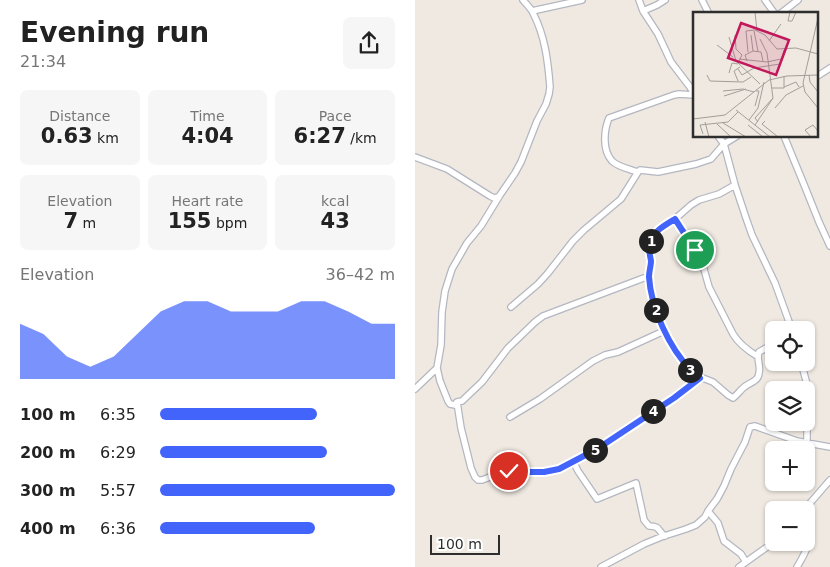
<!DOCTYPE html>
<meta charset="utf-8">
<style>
body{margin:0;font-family:"DejaVu Sans",sans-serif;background:#f6f6f6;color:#222;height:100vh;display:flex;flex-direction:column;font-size:19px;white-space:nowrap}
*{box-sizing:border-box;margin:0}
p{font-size:16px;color:#767676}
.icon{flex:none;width:28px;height:28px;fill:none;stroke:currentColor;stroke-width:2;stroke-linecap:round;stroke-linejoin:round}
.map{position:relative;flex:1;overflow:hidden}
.sheet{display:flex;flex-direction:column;background:#fff;width:415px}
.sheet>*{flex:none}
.controls{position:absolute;left:350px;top:321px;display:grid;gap:10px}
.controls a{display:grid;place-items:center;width:50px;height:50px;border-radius:8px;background:#fff;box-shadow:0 1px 4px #0004;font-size:25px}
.scale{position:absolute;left:15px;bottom:12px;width:70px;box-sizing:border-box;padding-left:5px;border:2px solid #2e2e2e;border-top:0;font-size:14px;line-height:18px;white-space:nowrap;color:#2e2e2e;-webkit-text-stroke:4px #fff;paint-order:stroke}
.pin{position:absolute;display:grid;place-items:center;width:42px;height:42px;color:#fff;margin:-21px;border:2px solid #fff;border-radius:50%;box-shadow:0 1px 5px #0007}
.km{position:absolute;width:25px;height:25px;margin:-12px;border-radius:50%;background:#222;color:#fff;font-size:14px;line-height:25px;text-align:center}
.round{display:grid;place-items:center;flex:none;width:52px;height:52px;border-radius:8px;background:#f6f6f6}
.headline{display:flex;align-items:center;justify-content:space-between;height:85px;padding:0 20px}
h1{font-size:28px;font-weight:800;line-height:38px}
.figures{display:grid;grid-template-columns:repeat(3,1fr);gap:8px;height:85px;padding:5px 20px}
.figures div{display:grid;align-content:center;border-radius:8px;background:#f6f6f6;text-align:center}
.figures b{font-size:21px;font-weight:800}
.figures small{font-size:14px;font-weight:400}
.figures p{font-size:14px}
.chart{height:140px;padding:10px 20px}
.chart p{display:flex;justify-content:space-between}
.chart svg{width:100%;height:90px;margin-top:5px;fill:#4264fb;opacity:.7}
ul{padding:0 20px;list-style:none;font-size:16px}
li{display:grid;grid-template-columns:80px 60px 1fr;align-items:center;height:38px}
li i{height:12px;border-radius:6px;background:#4264fb}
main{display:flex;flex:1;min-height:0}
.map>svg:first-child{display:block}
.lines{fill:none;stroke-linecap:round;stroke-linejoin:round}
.minor-casing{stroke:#b4b7c1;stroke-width:8}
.minor{stroke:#fff;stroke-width:5.5}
.route-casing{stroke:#fff;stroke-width:10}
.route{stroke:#4264fb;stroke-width:6}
.inset-road{fill:none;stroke:#a29e99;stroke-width:1}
.view{fill:#c2185b;fill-opacity:0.15;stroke:#c2185b;stroke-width:2.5}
.inset-edge{fill:none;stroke:#2e2e2e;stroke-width:2.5}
</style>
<main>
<section class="sheet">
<div class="headline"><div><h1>Evening run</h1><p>21:34</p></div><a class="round"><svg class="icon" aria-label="share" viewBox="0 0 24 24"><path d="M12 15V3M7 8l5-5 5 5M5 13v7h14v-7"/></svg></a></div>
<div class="figures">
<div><p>Distance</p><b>0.63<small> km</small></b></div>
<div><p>Time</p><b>4:04</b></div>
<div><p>Pace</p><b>6:27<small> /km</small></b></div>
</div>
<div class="figures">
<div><p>Elevation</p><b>7<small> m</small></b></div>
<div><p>Heart rate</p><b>155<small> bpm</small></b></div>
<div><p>kcal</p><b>43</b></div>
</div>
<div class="chart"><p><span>Elevation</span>36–42 m</p>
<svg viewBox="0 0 160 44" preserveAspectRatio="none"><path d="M0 44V17L10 22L20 33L30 38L40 33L50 22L60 11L70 6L80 6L90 11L100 11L110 11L120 6L130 6L140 11L150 17L160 17V44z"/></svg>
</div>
<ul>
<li><b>100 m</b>6:35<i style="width:67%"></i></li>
<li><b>200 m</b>6:29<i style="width:71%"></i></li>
<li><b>300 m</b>5:57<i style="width:100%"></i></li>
<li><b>400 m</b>6:36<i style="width:66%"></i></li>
</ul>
</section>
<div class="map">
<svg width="415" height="567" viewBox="0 0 415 567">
<rect width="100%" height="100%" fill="#efe9e1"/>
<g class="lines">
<g class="minor-casing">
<path id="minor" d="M108,0C111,4 116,8 118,13C130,36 133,61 135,87L134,94L131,104L122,121L106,162L100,173L85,195L66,226L52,243L37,269L30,291L27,312L26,345L22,368L25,381L33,401L35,404L40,405L42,402L47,401L67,382L93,348L120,322L128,316L234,276
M224,0L228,11L243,34L256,62L275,87L279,94
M287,0L294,14
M350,0L360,14
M117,11L167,0
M228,11L242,5L250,0
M365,14L383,0
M401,77L415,68
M303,136L309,144L320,185L331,218L337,235L360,283L377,330
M369,136L390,187L404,222L415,246
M0,157L32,169L75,196L79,198L83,197
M223,172C214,169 203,167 197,161C187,150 189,130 194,118L259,95L264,94L279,95
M320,185L304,194L284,200L276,205L260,219L247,227L239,234L235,243L234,250L236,262L234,276L237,294L249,331L260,350L276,371L285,377L298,382L313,395L318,398C322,395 324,392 327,389C333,382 343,383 344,373C346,365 341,359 344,352L351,348L359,346
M260,219L274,239L287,262L294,287L318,334C324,344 332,350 342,356
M96,307L123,284L133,273L158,241L169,230L206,199L223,172L225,170L243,172L281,164L296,159L309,144L322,136
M386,362L396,399L392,421V443
M0,389L22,368
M42,402L46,428L56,468L60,477L63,480H67L83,474L94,471L129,472L145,469L182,449L259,398L285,377
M95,417L125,399L178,361L190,355L203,352L249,331
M158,461L163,471L182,499L221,483L229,520L234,526C246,526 242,531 250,536
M389,510L415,480
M293,511L303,523L309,541L326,554L331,562
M186,567L229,544L246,537L271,529L281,525L290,517L293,511L302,499L309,486L316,469L330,442L335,427L340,426L382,441L415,447
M324,567L359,542
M382,567C389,555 400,538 391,525"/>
</g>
<use href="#minor" class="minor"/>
</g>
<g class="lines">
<g class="route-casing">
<path id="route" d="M94,471L105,472H129L144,469L182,449L259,398L285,378C282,375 278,373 276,370C254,348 236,308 234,277C234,271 236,266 236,261C235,255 233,249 235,242C239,231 250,225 260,219L280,250"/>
</g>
<use href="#route" class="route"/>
</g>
<g transform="translate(278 12)">
<rect width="125" height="125" fill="#efe9e1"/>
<path class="inset-road" d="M62,0L64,19M97,0L95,9H99L103,0M125,6L110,71L112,80L125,96M61,19L65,39M42,23L43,37L49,43L46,49M58,23L60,39M36,25L43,49L67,72M76,29L88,12M24,33L40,45M55,40L53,19L62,18L72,23L84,37L103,36L125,42M46,47L74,50L88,47M54,49L52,43L60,39L68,40L70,49M45,57L49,63L61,56L87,52L91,38M36,61L39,51L45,52M14,63L17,69L50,70L58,65M116,63L117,70L125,80M45,69L41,59L47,55M91,75L103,70L106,75M79,76H91V64M30,79L50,77L61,80M31,84L53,77M62,94L66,79H63M82,96L93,83L110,74M43,98L77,125M0,107L32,103L76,68L94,64L125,63M56,108L65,96L71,70M72,109L69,112L85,125M12,110L16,125M65,110L62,106L80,86M30,111L53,125M24,112L38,125M55,113L70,125M62,113L80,86L74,41L67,27M10,122L7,113L35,110L45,100M118,125L112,118L120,113L125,119"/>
<path class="view" d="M48,11L96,28L83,63L35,46Z"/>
<rect width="125" height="125" class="inset-edge"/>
</g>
</svg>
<div class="controls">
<a><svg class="icon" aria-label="locate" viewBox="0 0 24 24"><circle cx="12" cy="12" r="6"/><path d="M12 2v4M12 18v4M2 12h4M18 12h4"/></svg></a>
<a><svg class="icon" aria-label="layers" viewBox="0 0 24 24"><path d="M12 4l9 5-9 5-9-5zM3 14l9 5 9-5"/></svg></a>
<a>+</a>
<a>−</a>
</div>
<div class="scale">100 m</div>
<div class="pin" style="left:280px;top:250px;background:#1e9e55"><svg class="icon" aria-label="arrive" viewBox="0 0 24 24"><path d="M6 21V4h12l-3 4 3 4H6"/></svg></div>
<div class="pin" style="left:94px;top:471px;background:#d93025"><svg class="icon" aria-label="check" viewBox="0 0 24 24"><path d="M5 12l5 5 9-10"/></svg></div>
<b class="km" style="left:236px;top:241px">1</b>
<b class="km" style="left:241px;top:310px">2</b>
<b class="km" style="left:275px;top:370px">3</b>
<b class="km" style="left:238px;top:411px">4</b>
<b class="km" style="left:180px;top:450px">5</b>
</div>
</main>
